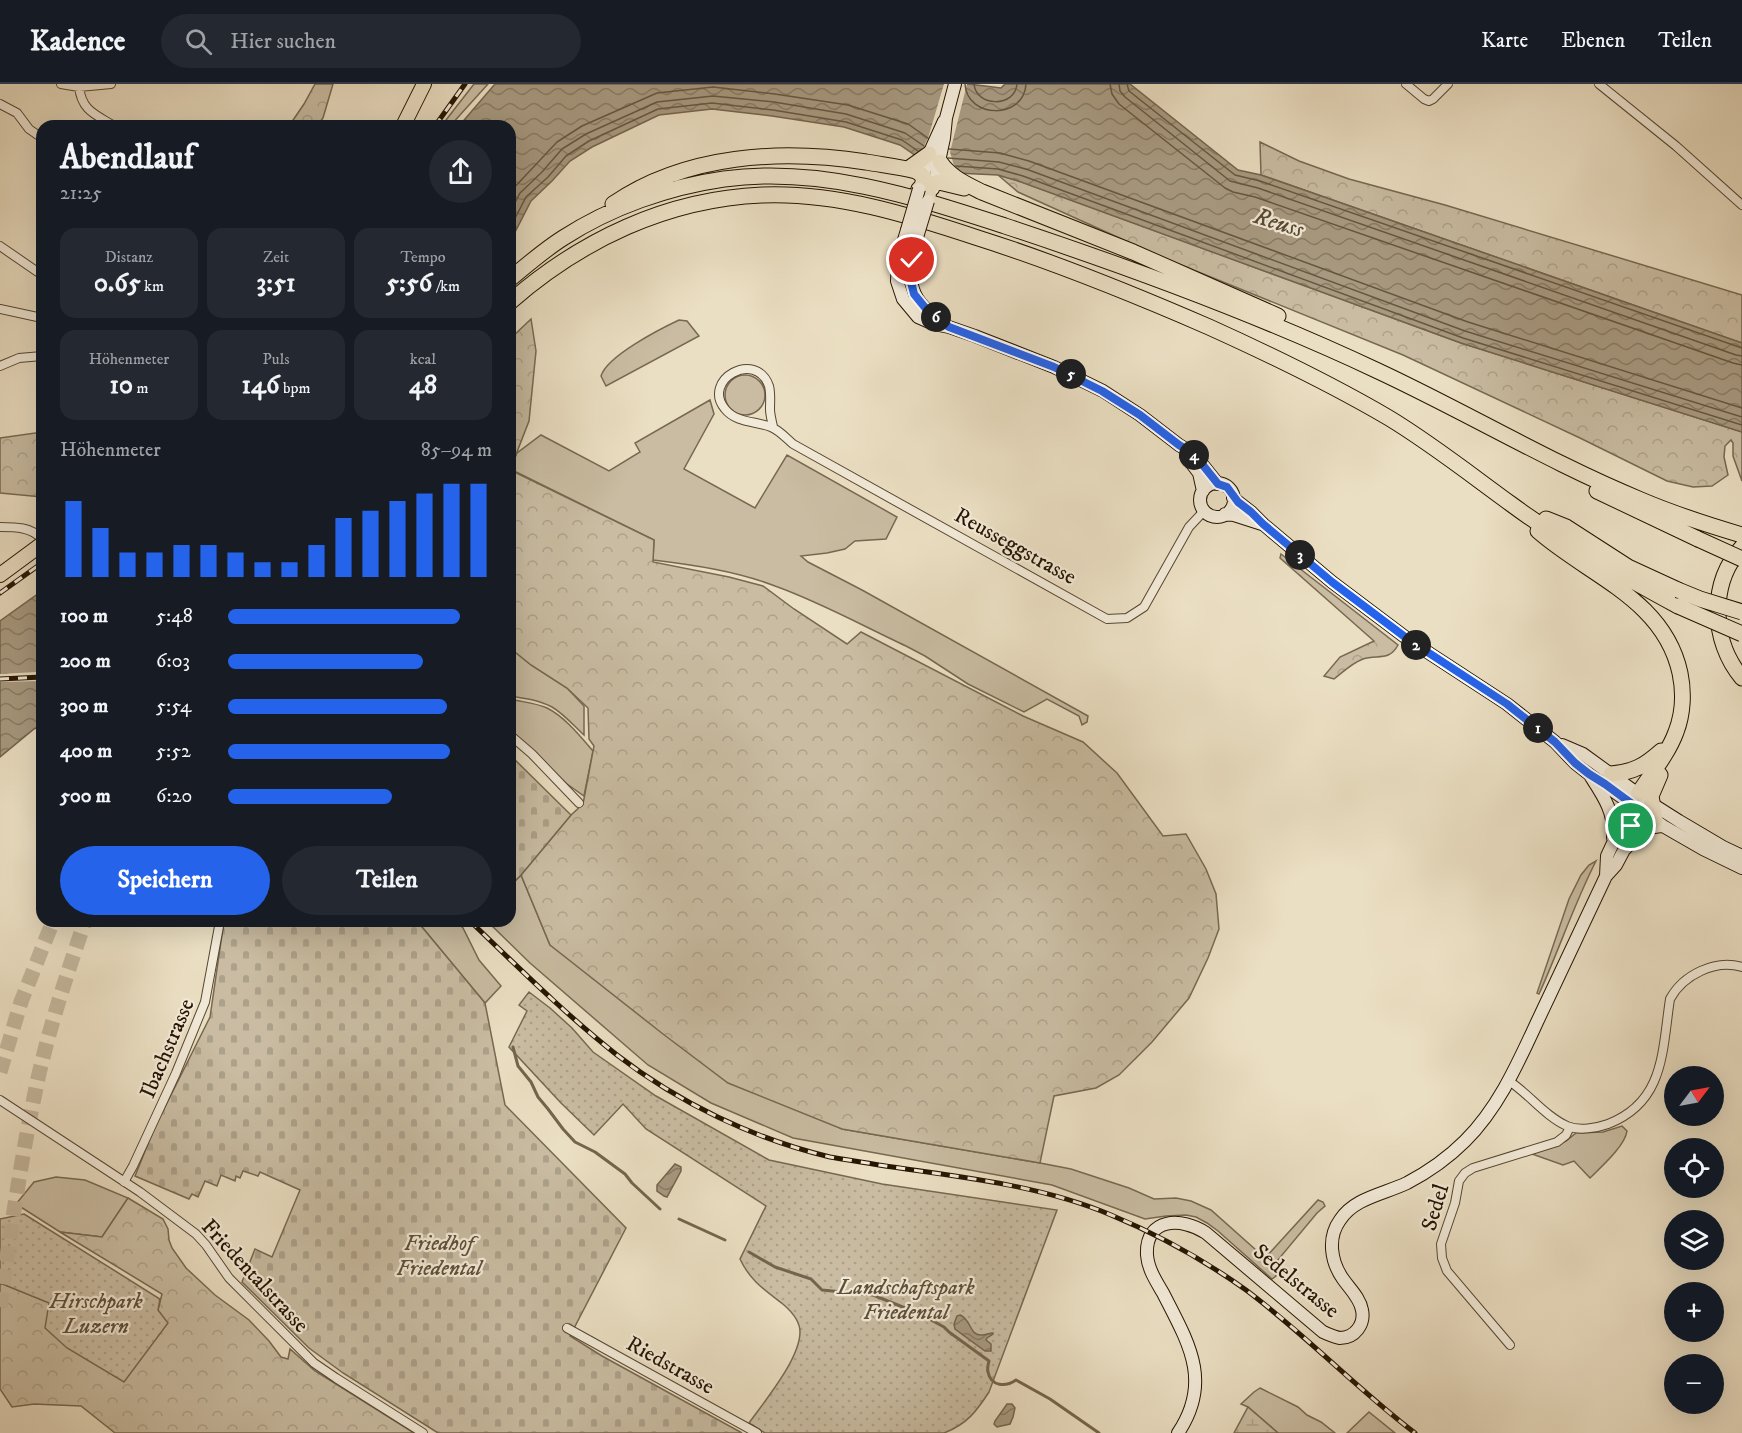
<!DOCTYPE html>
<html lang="de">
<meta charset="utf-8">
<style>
body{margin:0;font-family:"IM FELL DW Pica",serif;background:#242831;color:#f1f3f6;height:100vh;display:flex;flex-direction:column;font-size:22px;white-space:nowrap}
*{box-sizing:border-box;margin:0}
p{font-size:20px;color:#9ea1a6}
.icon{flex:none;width:33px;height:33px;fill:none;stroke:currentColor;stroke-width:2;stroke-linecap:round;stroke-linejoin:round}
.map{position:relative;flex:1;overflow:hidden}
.panel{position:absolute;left:36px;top:36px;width:480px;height:807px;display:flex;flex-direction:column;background:#171b24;border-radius:18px;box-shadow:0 6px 24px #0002}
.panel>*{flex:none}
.needle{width:39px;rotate:58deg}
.tools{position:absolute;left:1664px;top:982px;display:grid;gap:12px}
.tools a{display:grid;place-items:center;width:60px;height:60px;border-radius:50%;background:#171b24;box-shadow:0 6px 24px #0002;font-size:30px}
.pin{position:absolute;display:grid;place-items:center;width:51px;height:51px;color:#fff;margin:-26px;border:3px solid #fff;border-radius:50%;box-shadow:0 2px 6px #0007}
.km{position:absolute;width:30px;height:30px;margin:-15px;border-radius:50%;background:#222;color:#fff;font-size:16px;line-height:30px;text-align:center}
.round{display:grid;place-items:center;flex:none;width:63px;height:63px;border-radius:32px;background:#242831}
.summary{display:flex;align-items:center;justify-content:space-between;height:102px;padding:0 24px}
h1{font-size:33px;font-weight:700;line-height:45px}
.figures{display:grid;grid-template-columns:repeat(3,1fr);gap:9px;height:102px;padding:6px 24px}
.figures div{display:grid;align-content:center;border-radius:15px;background:#242831;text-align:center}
.figures b{font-size:26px;font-weight:700}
.figures small{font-size:16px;font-weight:400}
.figures p{font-size:16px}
.chart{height:168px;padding:12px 24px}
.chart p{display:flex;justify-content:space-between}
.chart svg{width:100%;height:108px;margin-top:6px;stroke:#2563eb;stroke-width:6}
.action{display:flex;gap:12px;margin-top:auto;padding:12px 24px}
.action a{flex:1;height:69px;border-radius:36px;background:#2563eb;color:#fff;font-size:24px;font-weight:700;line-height:69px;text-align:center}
.action a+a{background:#242831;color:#f1f3f6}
ul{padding:0 24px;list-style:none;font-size:20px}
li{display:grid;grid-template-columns:96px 72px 1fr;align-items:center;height:45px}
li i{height:15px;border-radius:8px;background:#2563eb}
header{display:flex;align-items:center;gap:36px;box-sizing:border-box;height:84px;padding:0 30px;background:#171b24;border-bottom:2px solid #363941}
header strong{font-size:28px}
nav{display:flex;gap:33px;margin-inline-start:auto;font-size:21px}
.search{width:420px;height:54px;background:#242831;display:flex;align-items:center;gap:15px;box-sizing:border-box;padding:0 21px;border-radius:33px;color:#9ea1a6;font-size:22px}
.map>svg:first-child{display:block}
.grass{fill:#c9bca2;stroke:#776851;stroke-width:1.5}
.forest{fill:url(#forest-crowns);stroke:#776851;stroke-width:1.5}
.wetland{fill:url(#wetland-marsh);stroke:#776851;stroke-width:1.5}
.cemetery{fill:url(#cemetery-stones);stroke:#776851;stroke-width:1.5}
.park{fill:url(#park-dots);stroke:#776851;stroke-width:1.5}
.water{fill:url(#water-waves);stroke:#74644d;stroke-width:1.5}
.pier{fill:#ebdfc3}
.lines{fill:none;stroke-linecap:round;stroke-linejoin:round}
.shore{stroke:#665740;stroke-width:1.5}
.stream{stroke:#74644d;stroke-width:3}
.highway-tunnel{stroke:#c3b69c;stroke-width:15;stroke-dasharray:15 8;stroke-linecap:butt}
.street-casing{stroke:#564731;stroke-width:10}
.secondary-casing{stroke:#251400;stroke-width:14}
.primary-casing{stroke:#251400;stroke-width:16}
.highway-casing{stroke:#251400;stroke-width:17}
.street{stroke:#f2ead8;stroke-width:8}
.secondary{stroke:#f2ead8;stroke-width:12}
.primary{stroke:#ebdfc3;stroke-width:14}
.highway{stroke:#ebdfc3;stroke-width:15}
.rail-casing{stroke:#251400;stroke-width:5}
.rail{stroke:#f2ead8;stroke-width:3;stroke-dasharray:9;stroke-linecap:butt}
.secondary-bridge-casing{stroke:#251400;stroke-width:14;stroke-linecap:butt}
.highway-bridge-casing{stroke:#251400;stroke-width:17;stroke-linecap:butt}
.secondary-bridge{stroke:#f2ead8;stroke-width:12}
.highway-bridge{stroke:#ebdfc3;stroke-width:15}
.route-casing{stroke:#fff;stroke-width:12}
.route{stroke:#2563eb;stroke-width:8}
.labels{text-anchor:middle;stroke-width:4.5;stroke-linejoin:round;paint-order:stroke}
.street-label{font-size:22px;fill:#251400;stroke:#f2ead8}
.park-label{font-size:22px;font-style:italic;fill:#5e4f39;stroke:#f2ead8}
.water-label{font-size:24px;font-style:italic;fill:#594a34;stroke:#f2ead8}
</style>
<header>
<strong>Kadence</strong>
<div class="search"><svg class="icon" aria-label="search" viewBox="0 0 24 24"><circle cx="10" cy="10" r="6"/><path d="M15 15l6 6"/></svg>Hier suchen</div>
<nav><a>Karte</a><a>Ebenen</a><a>Teilen</a></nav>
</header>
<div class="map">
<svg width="1742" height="1349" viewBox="0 0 1742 1349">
<defs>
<pattern id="forest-crowns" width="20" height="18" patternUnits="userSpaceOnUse" patternTransform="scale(1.5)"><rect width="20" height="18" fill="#c9bca2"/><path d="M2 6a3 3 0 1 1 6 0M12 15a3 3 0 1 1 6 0" fill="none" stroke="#aca18a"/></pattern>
<pattern id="wetland-marsh" width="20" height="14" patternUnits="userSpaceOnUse" patternTransform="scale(1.5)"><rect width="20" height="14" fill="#c9bca2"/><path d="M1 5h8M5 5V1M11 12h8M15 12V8" fill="none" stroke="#aca18a"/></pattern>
<pattern id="cemetery-stones" width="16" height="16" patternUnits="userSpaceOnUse" patternTransform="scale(1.5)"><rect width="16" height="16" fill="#c9bca2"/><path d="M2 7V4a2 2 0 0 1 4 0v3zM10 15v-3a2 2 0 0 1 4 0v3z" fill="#aca18a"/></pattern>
<pattern id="park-dots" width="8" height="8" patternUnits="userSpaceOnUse" patternTransform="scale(1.5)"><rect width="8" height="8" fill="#c9bca2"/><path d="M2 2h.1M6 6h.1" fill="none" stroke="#aca18a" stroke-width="1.8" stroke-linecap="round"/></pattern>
<pattern id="water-waves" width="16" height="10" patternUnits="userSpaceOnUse" patternTransform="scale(1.5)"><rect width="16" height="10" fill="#a89a81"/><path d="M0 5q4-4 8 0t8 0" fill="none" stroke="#897c67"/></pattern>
</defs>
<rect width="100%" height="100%" fill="#ebdfc3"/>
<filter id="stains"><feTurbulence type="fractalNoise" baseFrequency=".00333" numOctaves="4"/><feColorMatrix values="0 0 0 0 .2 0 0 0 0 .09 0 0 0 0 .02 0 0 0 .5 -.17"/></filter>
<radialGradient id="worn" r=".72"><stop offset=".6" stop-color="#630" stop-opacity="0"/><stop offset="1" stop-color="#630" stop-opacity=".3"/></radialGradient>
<path class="grass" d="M474,0H488L451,41L446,36Z
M679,236L687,237L699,252L606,302L601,292C607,272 660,245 679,236Z
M725 311a20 20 0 1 1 40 0a20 20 0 1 1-40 0Z
M710,316L714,330L684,385L755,424L787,371L897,433L886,455L855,457L845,465L827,469L801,472L808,478L862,506L1088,632L1087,638L1082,641L1079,632L1047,615L1024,628L968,600L925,572L906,562C863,542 820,518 775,502C736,487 694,481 653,476L654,456L510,385L517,369L541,351L609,387L640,368L635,359Z
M510,564L531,581L567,604L584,622V651C574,642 564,630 552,623C539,616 524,614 510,612Z
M510,615C522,618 536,619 547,624C565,633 580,652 593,667L584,712L567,700L510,646Z
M1596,777C1574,820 1559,866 1539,910L1537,909L1569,815L1581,791L1589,781Z
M521,791L550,861L842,1045L1040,1079L1071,1085L1129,1104L1154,1115L1176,1114L1191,1117L1211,1126L1265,1174L1318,1116L1323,1118L1325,1122L1317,1129L1272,1183L1276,1192L1272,1195L1218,1147L1207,1139L1196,1133L1186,1131L1166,1132L1145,1135L1052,1101L793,1054L711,1019L648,981L530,879L487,837H510V802Z
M417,837H456L463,844L479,876L501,902L485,919Z
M1622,1042L1627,1047C1625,1062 1601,1083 1590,1094L1574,1077L1563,1081L1532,1070L1566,1057L1576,1049L1603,1048Z
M56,1093L85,1096L128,1114L102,1153L60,1148L16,1120L34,1098Z
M1260,1304L1298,1323L1307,1331L1321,1338L1335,1349H1278L1248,1323L1241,1320L1254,1308Z
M1369,1328L1395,1349H1347Z"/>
<path class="forest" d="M315,0H333L323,34L317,42H289L304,20Z
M1260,58L1299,77L1349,95L1445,121L1742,211V259L1261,91Z
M998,91L1022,98L1461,259L1742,348V397L1733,372V359L1731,356L1725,362L1724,373L1728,391L1712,402L1693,403L1667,397L1580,354L1403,271L1159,172L1018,108Z
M531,235L536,267L529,337L510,386L654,456L653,478L729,493L763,502L794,525L847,560L861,548L1023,632L1083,658L1117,689L1163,752L1186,750L1206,785L1216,810L1219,845L1208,874L1189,914L1152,958L1119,991L1096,1004L1054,1012L1040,1079L842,1045L728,999L663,950L550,861L521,791L571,731L583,720L594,662L589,655L588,624L567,604L531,581L510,564V255Z
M42,348V413L0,409V354Z
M1281,470L1398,561C1389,578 1377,570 1363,575C1352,579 1343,588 1334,595L1324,592L1340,573L1374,557L1280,474Z
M128,1114L163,1135L168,1145L169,1156L172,1164L186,1184L215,1211L249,1236L269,1257L281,1273L288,1275L290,1265L315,1287L414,1349H115L81,1322L34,1320L12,1323L0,1305V1199L50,1219L158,1226L162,1210L60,1148L102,1153Z"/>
<path class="wetland" d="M1248,1323L1278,1349H1234Z"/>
<path class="cemetery" d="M510,671L571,731L521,791L510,802Z
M224,837H417L485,919L505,1021L626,1144L570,1252L602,1272L742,1349H438L343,1289L309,1264L242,1198L255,1165L272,1173L300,1106L260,1088L258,1092L243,1087L240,1094L236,1092L235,1097L221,1091L217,1102L205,1097L198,1113L192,1110L189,1115L135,1092L154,1045L210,933Z"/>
<path class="park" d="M529,908L550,924L572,944L593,968L656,1012L769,1076L882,1100L1057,1126L989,1308C976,1328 967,1340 944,1349H765L749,1339C764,1318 800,1275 800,1248C800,1237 792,1228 784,1221C765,1206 751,1198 740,1175L766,1122L646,1045L623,1020L594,1051L561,1019L509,963L527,927L519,921Z
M24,1130L160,1215L158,1226L168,1239L124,1298L67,1264L45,1244L49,1219L0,1199V1135Z"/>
<path class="water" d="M495,0H969L1001,4L1005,0H1130L1238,86L1261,91L1742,259V348L1461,259L1021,98L998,91L956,89L935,85L900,61L844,43L772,32L712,25L659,31L592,63L570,77L552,97L531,117L510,158V42H459Z
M42,507V641L34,645L0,673V537Z
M675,1080L681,1083V1087L667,1113L664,1112L657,1107V1101Z
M960,1231C972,1236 969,1252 982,1251C986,1251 989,1249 993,1249V1250L987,1254L986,1256L991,1260V1267H985L955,1245L954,1240L957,1232Z
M1007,1320H1012L1015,1324L1013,1333L1010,1340L997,1343L994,1340L995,1337Z"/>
<path class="pier" d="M944,0H967L950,68L954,82L958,87L934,88L913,74L922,66L928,54Z
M36,588H42V597L0,598V590Z"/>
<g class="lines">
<path class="shore" d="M965,0C967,35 1024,36 1026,0
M974,0C976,23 1015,24 1017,0
M1110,0L1112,10L1119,20L1225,104L1233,108L1255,113L1733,279L1742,281
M1119,0L1120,7L1125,13L1230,97L1258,104L1736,271L1742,272
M1127,0L1129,7L1235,91L1260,97L1742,264
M949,65L1000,69L1029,77L1468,238L1742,324
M948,74L999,78L1026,85L1465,247L1742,333
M956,82L998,85L1023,92L1463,254L1742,341
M510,108L557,58L582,42L657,9L713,3L775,10L848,21L908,40L928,54
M510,128L520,109L542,88L562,65L586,50L657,18L713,12L774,18L846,30L905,49L924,62
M510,144L526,113L548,93L566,72L589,57L658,25L712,19L773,26L846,38L902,56L918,67"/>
<path class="stream" d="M513,963L518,982L531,998L538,1013L548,1025L563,1045L575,1058L595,1068L625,1090L632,1099L660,1125
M679,1135L725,1156
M749,1168L775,1183L811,1195L822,1206L873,1211L920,1230L944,1243L949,1248L989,1277C988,1281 987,1284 988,1288C991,1303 1006,1303 1016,1296L1050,1315L1099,1349"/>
<path class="highway-tunnel" d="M0,988L21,918L53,837
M0,1223C11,1145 22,1067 39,990C51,938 68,887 85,837"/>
<g class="street-casing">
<path id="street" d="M61,0L79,3L111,0
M1406,0L1424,15L1429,17L1433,15L1448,0
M1599,0L1676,62L1742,121
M79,3C82,27 95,30 114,42
M0,20L17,29L29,45L42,54
M0,162L42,191
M0,225L42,234
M0,282L19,274L42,272
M773,343C772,337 770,331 770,325C770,318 771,310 769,302C756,265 701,296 725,325C736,339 756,337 771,343C779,346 787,355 793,360L1107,535L1127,534L1144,523L1189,443L1204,427
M0,443C16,443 31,443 42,455
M510,651L532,670L579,719
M1509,997C1529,1010 1545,1032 1567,1042C1579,1047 1597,1044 1608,1040C1665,1018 1662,967 1670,915C1683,891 1715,875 1742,883
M0,1016L140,1108L196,1150L206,1161L229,1194L314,1279L336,1294L423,1349
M124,1098L133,1082L176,989L205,918L220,837
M567,1244L757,1349
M1510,1261L1447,1187L1442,1174L1441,1160L1455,1119L1459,1097L1465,1089L1473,1084L1557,1058L1566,1051L1570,1043"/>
</g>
<g class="secondary-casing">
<path id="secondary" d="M921,100L929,70L944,37
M933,105L944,54L946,34L955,0
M907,146L898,176L897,197L903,215L918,233L934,240L949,243L975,252L1054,283L1103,307L1140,331L1179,361L1194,370L1218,400
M918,150C910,176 903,205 927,226C933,231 940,236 946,241
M1186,372L1199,389L1203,407
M1200 416a17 17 0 1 1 34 0a17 17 0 1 1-34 0Z
M1233,414L1251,428L1263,440L1332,498L1409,556L1507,620L1555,658L1575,679L1589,690L1663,742L1703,765L1742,784
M1225,430L1234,431L1262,440
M1562,661L1583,670L1649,718L1679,737L1723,763L1742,772
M1591,693C1604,713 1615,729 1613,754
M1624,766C1638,752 1642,743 1663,742
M1606,792L1607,772L1627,729L1636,714
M1178,1349C1213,1297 1188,1258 1163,1209C1156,1197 1148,1185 1147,1171C1145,1133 1182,1133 1206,1149L1323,1248C1328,1250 1334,1253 1340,1254C1355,1254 1365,1240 1362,1226C1360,1214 1350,1205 1343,1195C1331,1178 1327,1154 1340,1136C1354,1114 1384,1110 1407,1099C1428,1088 1448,1074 1465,1057C1499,1023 1518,979 1538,936C1561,888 1583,840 1606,792L1616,781L1624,766L1627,750L1638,728V710"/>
</g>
<g class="primary-casing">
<path id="primary" d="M403,42L424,0
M0,491L42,460"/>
</g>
<g class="highway-casing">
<path id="highway" d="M940,78C950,93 966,100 982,108L1133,168L1278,232
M908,85L929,70
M919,105L939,98L964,104
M613,120C686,70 781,65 866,78C883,81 900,83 916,87C928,94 929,104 928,117
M510,195C527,181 544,166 563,154C611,123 668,103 724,95C821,82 915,113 1005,142C1132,184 1257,230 1378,287C1466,328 1551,379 1641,416C1674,430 1708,441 1742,451
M510,218C581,156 667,115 762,111C836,108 909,131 978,154C1057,179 1133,210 1209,243C1271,271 1331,300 1389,334C1432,360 1471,391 1511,420C1564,459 1621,491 1678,522
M1597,407L1698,455
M1546,435L1566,443L1628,483L1678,506
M1538,447C1589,492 1664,515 1680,589C1684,608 1683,630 1676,648C1668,670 1651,690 1638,710
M1742,463C1709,499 1711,557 1742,594
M1611,690C1634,688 1644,682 1661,667
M1655,736L1651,712L1660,691"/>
</g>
<use href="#street" class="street"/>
<use href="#secondary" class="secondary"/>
<use href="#primary" class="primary"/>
<use href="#highway" class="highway"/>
<g class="rail-casing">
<path id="rail" d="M435,42L465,0
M0,509L42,479
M0,595L42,593
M470,837C518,883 565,930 617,971C679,1019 754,1055 830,1073C846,1076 863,1078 879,1081C957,1093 1038,1100 1111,1131C1159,1151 1204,1176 1246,1206C1305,1250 1356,1304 1415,1349"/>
</g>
<use href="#rail" class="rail"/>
<g class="secondary-bridge-casing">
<path id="secondary-bridge" d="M907,146L919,105
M918,150L928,117"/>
</g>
<g class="highway-bridge-casing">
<path id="highway-bridge" d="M1698,455L1742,475
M1678,506L1700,515L1742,528
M1678,522L1742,550"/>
</g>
<use href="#secondary-bridge" class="secondary-bridge"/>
<use href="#highway-bridge" class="highway-bridge"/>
</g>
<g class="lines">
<g class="route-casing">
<path id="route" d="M912,176L910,194L914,210L927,226L949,243L1054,283L1102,307L1140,331L1179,361L1194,370L1218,400L1227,403L1238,418L1251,428L1263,440L1332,498L1409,556L1507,620L1555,658L1575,679L1589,690L1605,700L1639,725L1631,742"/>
</g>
<use href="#route" class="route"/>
</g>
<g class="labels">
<g class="street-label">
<text transform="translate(1016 461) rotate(29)" y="8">Reusseggstrasse</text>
<text transform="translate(166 964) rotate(-67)" y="8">Ibachstrasse</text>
<text transform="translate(1434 1123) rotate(-73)" y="8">Sedel</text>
<text transform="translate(256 1191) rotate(47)" y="8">Friedentalstrasse</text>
<text transform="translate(1297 1196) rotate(39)" y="8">Sedelstrasse</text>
<text transform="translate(671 1280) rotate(29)" y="8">Riedstrasse</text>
</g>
<g class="park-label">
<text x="439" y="1166">Friedhof<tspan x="439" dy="25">Friedental</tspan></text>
<text x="906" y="1210">Landschaftspark<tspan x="906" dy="25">Friedental</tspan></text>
<text x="96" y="1224">Hirschpark<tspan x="96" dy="25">Luzern</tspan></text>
</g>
<g class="water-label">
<text transform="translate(1279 138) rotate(17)" y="8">Reuss</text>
</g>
</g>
<rect width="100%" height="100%" filter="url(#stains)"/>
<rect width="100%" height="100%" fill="url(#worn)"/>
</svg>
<div class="tools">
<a><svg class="needle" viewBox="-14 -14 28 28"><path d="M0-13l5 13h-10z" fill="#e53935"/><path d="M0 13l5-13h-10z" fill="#9ea1a6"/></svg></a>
<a><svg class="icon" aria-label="locate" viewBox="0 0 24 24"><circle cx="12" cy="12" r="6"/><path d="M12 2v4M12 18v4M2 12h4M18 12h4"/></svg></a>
<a><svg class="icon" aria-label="layers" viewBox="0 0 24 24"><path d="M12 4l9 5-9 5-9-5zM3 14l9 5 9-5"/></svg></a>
<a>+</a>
<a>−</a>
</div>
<div class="pin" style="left:1631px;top:742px;background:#1e9e55"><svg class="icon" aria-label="arrive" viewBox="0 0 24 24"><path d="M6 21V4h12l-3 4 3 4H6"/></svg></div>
<div class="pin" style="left:912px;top:176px;background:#d93025"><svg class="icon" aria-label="check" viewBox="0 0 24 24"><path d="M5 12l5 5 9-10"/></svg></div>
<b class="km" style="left:1538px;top:644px">1</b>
<b class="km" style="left:1416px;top:561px">2</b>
<b class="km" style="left:1300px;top:471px">3</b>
<b class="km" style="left:1194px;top:371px">4</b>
<b class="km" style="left:1071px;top:290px">5</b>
<b class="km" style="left:936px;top:233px">6</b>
<section class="panel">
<div class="summary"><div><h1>Abendlauf</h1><p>21:25</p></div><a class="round"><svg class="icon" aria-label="share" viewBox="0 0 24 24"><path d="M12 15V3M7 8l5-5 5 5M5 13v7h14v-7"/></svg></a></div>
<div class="figures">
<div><p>Distanz</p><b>0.65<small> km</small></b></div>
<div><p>Zeit</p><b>3:51</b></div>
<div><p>Tempo</p><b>5:56<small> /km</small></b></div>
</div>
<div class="figures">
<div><p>Höhenmeter</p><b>10<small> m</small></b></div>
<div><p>Puls</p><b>146<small> bpm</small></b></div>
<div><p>kcal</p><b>48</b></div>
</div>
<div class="chart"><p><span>Höhenmeter</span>85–94 m</p>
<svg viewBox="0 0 160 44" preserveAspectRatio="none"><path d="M5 44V13M15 44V24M25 44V34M35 44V34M45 44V31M55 44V31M65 44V34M75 44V38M85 44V38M95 44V31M105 44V20M115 44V17M125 44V13M135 44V10M145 44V6M155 44V6"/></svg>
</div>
<ul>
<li><b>100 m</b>5:48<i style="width:88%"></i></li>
<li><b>200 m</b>6:03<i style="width:74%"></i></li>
<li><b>300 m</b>5:54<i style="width:83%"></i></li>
<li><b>400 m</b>5:52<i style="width:84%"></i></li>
<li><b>500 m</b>6:20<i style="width:62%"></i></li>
</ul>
<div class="action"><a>Speichern</a><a>Teilen</a></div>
</section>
</div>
